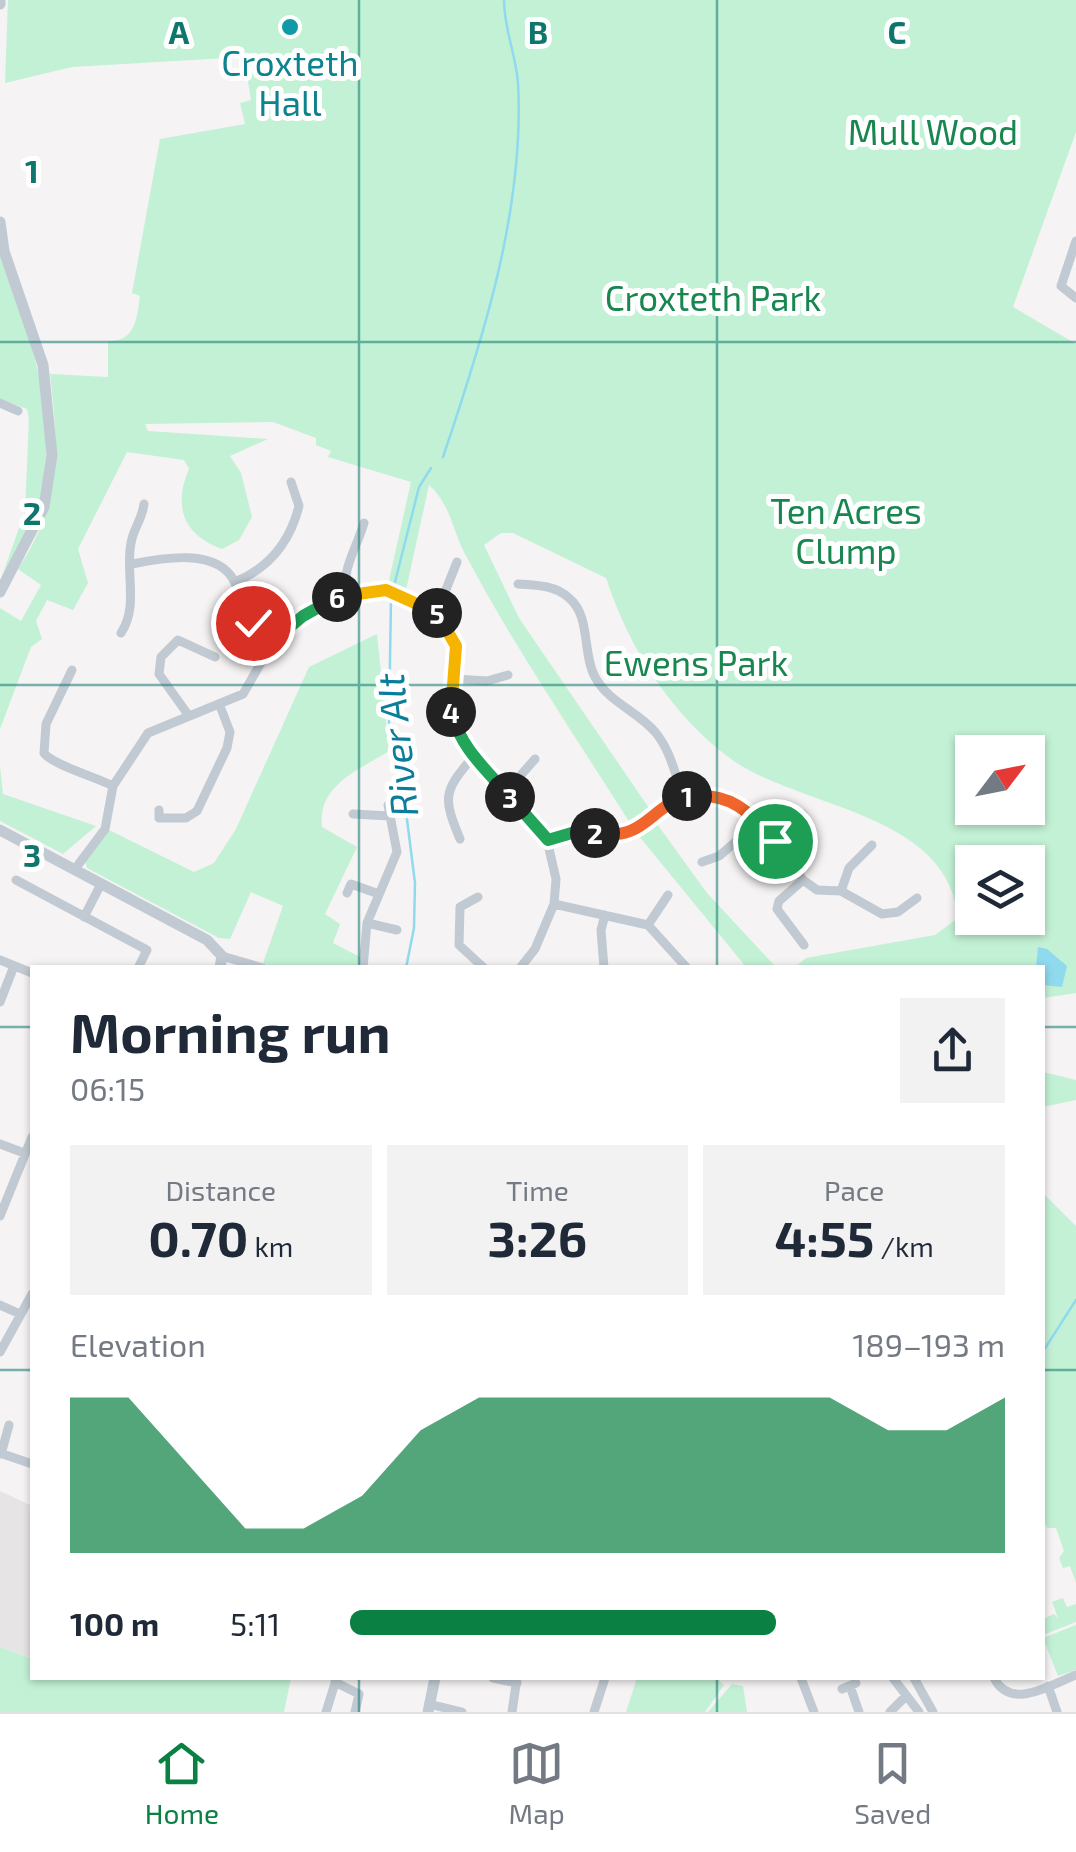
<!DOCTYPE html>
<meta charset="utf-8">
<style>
body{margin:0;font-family:"Exo 2",sans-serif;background:#f2f2f3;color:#1f2937;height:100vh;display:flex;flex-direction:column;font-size:38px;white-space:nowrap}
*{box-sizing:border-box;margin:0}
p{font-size:32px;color:#747a83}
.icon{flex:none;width:55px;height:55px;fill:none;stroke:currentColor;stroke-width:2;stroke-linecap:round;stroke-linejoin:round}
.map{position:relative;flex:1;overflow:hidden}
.details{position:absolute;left:30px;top:965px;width:1015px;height:715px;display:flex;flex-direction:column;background:#fff;border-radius:0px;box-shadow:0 2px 8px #0004}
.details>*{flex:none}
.needle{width:65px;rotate:58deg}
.controls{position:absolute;left:955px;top:735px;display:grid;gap:20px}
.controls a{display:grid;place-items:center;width:90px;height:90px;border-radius:0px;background:#fff;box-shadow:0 2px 8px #0004;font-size:50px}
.pin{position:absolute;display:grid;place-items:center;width:85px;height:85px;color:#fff;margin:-42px;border:5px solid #fff;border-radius:50%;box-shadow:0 2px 10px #0007}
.km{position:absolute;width:50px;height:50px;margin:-25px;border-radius:50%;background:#222;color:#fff;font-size:28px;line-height:50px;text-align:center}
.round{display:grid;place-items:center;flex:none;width:105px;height:105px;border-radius:0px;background:#f2f2f3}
.head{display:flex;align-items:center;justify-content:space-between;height:170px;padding:0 40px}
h1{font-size:55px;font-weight:700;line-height:75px}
.figures{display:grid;grid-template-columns:repeat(3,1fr);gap:15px;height:170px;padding:10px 40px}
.figures div{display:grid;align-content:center;border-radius:0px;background:#f2f2f3;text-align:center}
.figures b{font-size:50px;font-weight:700}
.figures small{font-size:28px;font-weight:400}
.figures p{font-size:28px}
.chart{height:280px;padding:20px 40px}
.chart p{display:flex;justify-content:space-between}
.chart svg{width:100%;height:180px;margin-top:10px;fill:#0b8043;opacity:.7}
ul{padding:0 40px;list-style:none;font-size:32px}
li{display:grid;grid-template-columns:160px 120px 1fr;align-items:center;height:75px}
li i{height:25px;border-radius:12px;background:#0b8043}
.menu{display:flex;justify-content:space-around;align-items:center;height:140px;border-top:2px solid #e0e1e3;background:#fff;font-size:28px;color:#747a83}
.menu a{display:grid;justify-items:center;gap:5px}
.menu .active{color:#0b8043}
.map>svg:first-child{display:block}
.education{fill:#e6e4e5}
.green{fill:#c3f1d5;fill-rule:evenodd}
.water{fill:#90daee}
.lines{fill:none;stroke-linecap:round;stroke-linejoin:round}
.stream{stroke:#90daee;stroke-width:2.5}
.minor{stroke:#c1cad2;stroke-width:9}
.tertiary{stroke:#c1cad2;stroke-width:11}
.split-1-casing{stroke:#fff;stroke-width:20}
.split-2-casing{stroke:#fff;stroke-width:20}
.split-3-casing{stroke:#fff;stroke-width:20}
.split-4-casing{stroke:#fff;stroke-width:20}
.split-5-casing{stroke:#fff;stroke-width:20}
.split-6-casing{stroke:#fff;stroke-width:20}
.split-7-casing{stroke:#fff;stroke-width:20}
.split-1{stroke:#f0652b;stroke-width:12}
.split-2{stroke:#f0652b;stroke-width:12}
.split-3{stroke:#22a559;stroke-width:12}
.split-4{stroke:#22a559;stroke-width:12}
.split-5{stroke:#f5b400;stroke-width:12}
.split-6{stroke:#f5b400;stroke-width:12}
.split-7{stroke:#22a559;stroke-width:12}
.grid{fill:none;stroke:#0f766e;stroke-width:2.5;stroke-opacity:0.55}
.culture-dot{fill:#0f9aa8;stroke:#fff;stroke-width:4}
.labels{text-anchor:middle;stroke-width:10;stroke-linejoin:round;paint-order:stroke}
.culture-label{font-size:35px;fill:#0d838f;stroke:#fff}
.park-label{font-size:35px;fill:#17864f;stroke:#fff}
.water-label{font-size:38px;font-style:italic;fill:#0c7c9b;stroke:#fff}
.grid-label{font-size:32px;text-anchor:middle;font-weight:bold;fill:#0f766e;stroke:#fff;stroke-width:10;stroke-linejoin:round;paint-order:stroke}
</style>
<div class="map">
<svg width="1076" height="1712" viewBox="0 0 1076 1712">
<rect width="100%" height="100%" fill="#f5f3f3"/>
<path class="education" d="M0,1491L32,1506L31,1658L0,1647Z"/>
<path class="green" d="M8,0H1076V132L1013,307L1076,344V993L1043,998L1042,968L795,967L806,958L935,935L958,918C948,812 801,809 731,759C671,715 629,648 606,578L513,533H501L484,545L519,618L653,814L632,826C575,736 514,647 464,552C452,528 450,504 429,485L406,590L388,585L411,482L328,457L331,451L316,445V438L273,422L145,424L148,431L268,439L230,456L241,473L252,517L239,540L222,549C183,535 173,506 189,469L184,460L127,452L78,549L88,583L73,610L47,600L36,621L42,639L31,647L0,729V608L21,621L41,585L18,569C62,502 59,451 50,374L108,377V341C136,342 137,317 140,296L132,293L160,139L245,124L240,103L251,100L244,57L72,67L5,83ZM972,752H1028V808H972ZM972,862H1028V918H972Z
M0,255C30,333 59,414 41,498C35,526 13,557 0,582L25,511L29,419L27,409L0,399Z
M377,634L389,751C359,770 317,785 322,827L357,847L325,914L340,924L333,943L360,957L357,967L277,968L263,963L283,906L251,892L230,939L219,938L87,868L85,861L109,830L194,872L214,863L236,829L309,667Z
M0,766L3,794L96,826L63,854L0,821Z
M657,824L707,893L776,967H746L639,836Z
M1043,1072L1076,1080V1100L1043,1107Z
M1042,1192L1076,1226V1583L1070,1566L1063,1568L1059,1558L1064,1551L1056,1528H1047L1043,1518Z
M1063,1598L1067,1607L1076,1604V1622L1043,1635V1619L1054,1614L1058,1618L1052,1602Z
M1076,1625V1670L1058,1676L1043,1638Z
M0,1647L30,1658L32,1654V1678H291L284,1712H0Z
M637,1678H716L724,1685L705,1712H626Z
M732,1684L743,1686L747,1712H708Z"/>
<path class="water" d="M1038,947L1047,949L1067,966L1062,987L1043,985L1042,968L1036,967Z"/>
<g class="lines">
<path class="stream" d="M443,457C483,339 525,208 518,83C516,55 504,29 504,0
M393,590L419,487L431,468
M391,598L389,724L402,780L415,883L414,928L406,968
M1042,1353L1076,1300"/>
<path class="minor" d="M1076,241L1061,286L1076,298
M0,403L18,411
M132,564C162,558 219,547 235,583C251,617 242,614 274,640
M235,582C269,568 290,542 299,506L291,482
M518,584C535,585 555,585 569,598C591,616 582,653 595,677C609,703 638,711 656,733C671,752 675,774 683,796
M346,593C342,568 357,547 364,523
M431,608L443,597L457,562
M121,633C139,606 125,572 131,543C133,529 142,520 144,504
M72,670L46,724L44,753C53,765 96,777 113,786
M456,679L487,681L508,675
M189,716L159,674L161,657L178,640L215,657
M506,792L535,759
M159,810V818H186L197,811L227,748L230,732L220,706
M353,814L390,816
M460,839C443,798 443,792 472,758
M547,840C559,837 573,831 585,831C605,832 617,836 637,830C654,824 663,805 680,798C738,774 775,842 803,880L817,890L841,891L882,914L898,912L917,898
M775,841L803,814
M702,862L719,856L759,822
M75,869L105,829L113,786L148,733L243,694L274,640L322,604L346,593L386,591L431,608L443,619L456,646L450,709L458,737L547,840L556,879L554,904L535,949L520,968
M16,880L147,950L138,968
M803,880L779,901L777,909L804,945
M841,891L849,868L872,845
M347,893L351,884L376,893
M478,897L460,907L459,945L484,968
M554,904L648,925L687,968
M84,917L101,884
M367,923L397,930
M648,925L668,895
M222,956L263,968
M0,960L32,973
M363,968L367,923L397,852L388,805
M604,968L601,930L605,915
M0,1002L14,966
M0,1144L24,1153
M0,1216L32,1137
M0,1305L20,1314
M0,1352L32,1294
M0,1453L32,1464
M1,1454L9,1425
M493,1678L517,1683
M801,1678L814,1712
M893,1678L919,1712
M914,1678L933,1712
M994,1678C1011,1711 1050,1685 1076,1675
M335,1682L359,1694L355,1712
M850,1686L859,1712
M1048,1686L1057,1712
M842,1689L856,1683
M429,1704L462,1712
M326,1712L336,1680
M512,1712L517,1678
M594,1712L605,1678
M890,1712L906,1696"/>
<path class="tertiary" d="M0,4V0
M0,222L4,251L43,365L52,455L44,507L0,592
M0,830L207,940L222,956L220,968
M428,1712L435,1678"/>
</g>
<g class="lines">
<g class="split-1-casing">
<path id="split-1" d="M687,796C730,792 748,810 775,841"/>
</g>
<g class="split-2-casing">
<path id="split-2" d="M595,833C645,842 648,808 687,796"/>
</g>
<g class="split-3-casing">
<path id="split-3" d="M510,797L548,840L582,830L595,833"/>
</g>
<g class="split-4-casing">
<path id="split-4" d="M451,712C462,750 485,768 510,797"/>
</g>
<g class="split-5-casing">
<path id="split-5" d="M437,613L456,646L451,712"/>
</g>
<g class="split-6-casing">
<path id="split-6" d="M337,597L386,590L437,613"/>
</g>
<g class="split-7-casing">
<path id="split-7" d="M253,623L274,640L303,616L337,597"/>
</g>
<use href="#split-1" class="split-1"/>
<use href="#split-2" class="split-2"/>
<use href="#split-3" class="split-3"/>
<use href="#split-4" class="split-4"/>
<use href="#split-5" class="split-5"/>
<use href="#split-6" class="split-6"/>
<use href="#split-7" class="split-7"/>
</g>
<path class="grid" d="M359,0V968M717,0V968M0,342H1076M0,685H1076M0,1027H32M1042,1027H1076M0,1370H32M1042,1370H1076M359,1678V1712M717,1678V1712"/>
<circle class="culture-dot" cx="290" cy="27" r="10"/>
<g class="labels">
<g class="culture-label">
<text x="290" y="76">Croxteth<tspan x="290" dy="40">Hall</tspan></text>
</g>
<g class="park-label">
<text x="933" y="145">Mull Wood</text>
<text x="713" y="311">Croxteth Park</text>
<text x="846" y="524">Ten Acres<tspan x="846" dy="40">Clump</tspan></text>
<text x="696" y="676">Ewens Park</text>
</g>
<g class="water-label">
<text transform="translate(398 745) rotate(-96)" y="13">River Alt</text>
</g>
</g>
<g class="grid-label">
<text x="179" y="44">A</text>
<text x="538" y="44">B</text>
<text x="897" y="44">C</text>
<text x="32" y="183">1</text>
<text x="32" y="525">2</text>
<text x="32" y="867">3</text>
</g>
</svg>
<div class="controls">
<a><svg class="needle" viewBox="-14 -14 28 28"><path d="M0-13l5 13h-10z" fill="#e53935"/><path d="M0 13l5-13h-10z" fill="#747a83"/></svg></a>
<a><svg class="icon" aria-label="layers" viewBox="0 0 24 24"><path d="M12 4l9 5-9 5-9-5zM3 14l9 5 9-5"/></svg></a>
</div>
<div class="pin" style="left:775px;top:841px;background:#1e9e55"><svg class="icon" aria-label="arrive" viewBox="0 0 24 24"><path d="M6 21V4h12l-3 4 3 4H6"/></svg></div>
<div class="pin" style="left:253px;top:623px;background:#d93025"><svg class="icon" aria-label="check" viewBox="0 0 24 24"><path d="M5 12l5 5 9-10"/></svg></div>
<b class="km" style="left:687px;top:796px">1</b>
<b class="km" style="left:595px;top:833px">2</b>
<b class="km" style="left:510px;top:797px">3</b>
<b class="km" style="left:451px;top:712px">4</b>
<b class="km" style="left:437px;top:613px">5</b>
<b class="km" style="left:337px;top:597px">6</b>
<section class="details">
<div class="head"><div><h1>Morning run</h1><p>06:15</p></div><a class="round"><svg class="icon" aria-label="share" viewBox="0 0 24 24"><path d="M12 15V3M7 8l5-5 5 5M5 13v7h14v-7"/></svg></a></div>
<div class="figures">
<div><p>Distance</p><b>0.70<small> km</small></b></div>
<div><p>Time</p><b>3:26</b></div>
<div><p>Pace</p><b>4:55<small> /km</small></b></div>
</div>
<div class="chart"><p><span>Elevation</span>189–193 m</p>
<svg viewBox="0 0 160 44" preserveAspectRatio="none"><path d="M0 44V6L10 6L20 22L30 38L40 38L50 30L60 14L70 6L80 6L90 6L100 6L110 6L120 6L130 6L140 14L150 14L160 6V44z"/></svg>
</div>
<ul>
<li><b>100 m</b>5:11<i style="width:65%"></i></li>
</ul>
</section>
</div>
<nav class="menu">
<a class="active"><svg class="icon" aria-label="home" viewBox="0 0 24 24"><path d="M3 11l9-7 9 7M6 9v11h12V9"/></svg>Home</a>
<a><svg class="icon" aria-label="map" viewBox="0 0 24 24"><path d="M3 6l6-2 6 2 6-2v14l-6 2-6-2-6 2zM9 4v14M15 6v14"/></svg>Map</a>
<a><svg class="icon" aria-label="saved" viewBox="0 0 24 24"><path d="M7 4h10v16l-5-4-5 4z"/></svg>Saved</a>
</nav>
